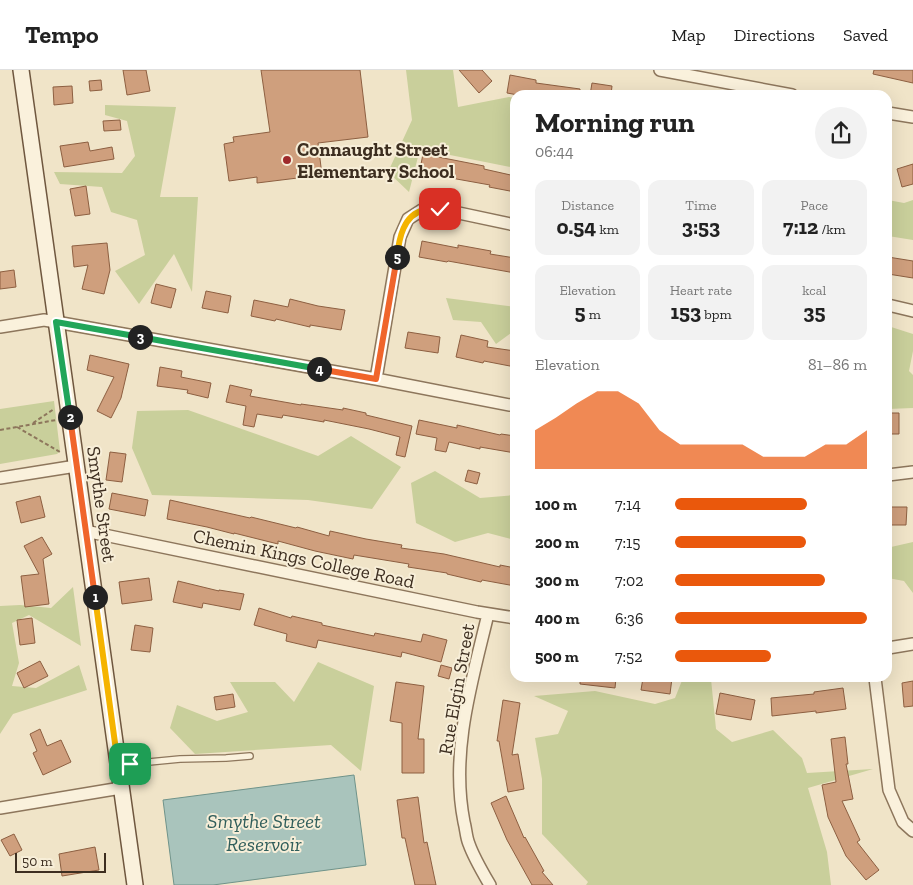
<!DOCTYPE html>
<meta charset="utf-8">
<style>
body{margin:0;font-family:"Zilla Slab",serif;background:#f2f2f2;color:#222;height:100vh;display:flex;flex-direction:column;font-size:19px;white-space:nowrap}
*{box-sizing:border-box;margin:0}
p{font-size:16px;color:#767676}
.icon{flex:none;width:28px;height:28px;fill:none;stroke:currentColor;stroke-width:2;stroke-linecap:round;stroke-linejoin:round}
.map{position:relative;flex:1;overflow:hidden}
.panel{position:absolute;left:510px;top:20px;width:382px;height:592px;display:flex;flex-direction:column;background:#fff;border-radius:15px;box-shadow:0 5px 20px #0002}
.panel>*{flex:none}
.scale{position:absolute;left:15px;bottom:12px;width:91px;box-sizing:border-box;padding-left:5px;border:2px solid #3d2e20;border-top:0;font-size:14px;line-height:18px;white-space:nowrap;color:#3d2e20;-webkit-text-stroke:4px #f7eed8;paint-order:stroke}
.pin{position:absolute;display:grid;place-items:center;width:42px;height:42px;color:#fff;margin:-21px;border-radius:10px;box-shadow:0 2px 8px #0006}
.km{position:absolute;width:25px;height:25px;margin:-12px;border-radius:50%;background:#222;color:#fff;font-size:14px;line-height:25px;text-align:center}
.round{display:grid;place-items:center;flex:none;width:52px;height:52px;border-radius:26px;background:#f2f2f2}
.summary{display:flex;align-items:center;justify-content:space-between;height:85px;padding:0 25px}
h1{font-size:28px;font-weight:800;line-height:38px}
.figures{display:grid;grid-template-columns:repeat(3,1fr);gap:8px;height:85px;padding:5px 25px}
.figures div{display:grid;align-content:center;border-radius:12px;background:#f2f2f2;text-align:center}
.figures b{font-size:21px;font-weight:800}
.figures small{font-size:14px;font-weight:400}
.figures p{font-size:14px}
.chart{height:140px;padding:10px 25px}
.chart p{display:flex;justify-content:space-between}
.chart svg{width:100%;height:90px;margin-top:5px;fill:#ea580c;opacity:.7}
ul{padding:0 25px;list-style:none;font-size:16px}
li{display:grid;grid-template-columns:80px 60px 1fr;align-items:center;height:38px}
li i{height:12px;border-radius:6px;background:#ea580c}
header{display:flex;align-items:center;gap:30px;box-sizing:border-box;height:70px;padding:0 25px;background:#fff;border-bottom:1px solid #e0e0e0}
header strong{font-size:24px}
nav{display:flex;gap:28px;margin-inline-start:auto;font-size:18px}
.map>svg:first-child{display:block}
.green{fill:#c9cf9b}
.water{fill:#a9c4bc;stroke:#6f938a}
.building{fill:#cf9f7d;stroke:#8d5f41}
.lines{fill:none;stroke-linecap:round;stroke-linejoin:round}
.lane-casing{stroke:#8d765c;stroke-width:8}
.street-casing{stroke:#8d765c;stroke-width:14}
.secondary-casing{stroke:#6f573f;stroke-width:18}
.path{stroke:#8d765c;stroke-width:2;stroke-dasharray:4 2.5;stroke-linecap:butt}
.lane{stroke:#faf1dc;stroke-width:5.5}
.street{stroke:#faf1dc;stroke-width:11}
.secondary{stroke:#faf1dc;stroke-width:15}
.split-1-casing{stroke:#fff;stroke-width:10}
.split-2-casing{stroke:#fff;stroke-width:10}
.split-3-casing{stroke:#fff;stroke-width:10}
.split-4-casing{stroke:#fff;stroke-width:10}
.split-5-casing{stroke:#fff;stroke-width:10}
.split-6-casing{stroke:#fff;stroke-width:10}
.split-1{stroke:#f5b400;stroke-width:6}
.split-2{stroke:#f0652b;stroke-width:6}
.split-3{stroke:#22a559;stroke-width:6}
.split-4{stroke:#22a559;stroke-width:6}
.split-5{stroke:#f0652b;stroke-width:6}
.split-6{stroke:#f5b400;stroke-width:6}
.poi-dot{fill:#9e2a2b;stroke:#f7eed8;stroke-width:2}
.labels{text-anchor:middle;stroke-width:4;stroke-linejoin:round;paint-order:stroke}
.poi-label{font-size:19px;font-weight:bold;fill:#3d2e20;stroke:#f7eed8;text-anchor:start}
.street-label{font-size:19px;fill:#3d2e20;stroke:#f7eed8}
.water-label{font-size:20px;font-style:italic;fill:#2f5d5a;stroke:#f7eed8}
</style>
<header>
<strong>Tempo</strong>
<nav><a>Map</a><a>Directions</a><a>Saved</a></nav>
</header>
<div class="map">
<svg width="913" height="815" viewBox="0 0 913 815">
<rect width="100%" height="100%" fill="#f0e4c8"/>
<path class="green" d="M406,0H453L458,37L509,27L515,28V98L420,79L409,122L388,102L412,50Z
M105,35L176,37L160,127H198L192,222L174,184L139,234L115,201L145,185L137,150L111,142L102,117L60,114L54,102L122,103L135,86L127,51L105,45Z
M888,130L904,133L913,130V170L888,166Z
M446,228L515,237V260L496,274L481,252L453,250Z
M888,256L913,264V281L909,301L913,305V338L888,339Z
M54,331L60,381L57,384L0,394V339Z
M188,340L318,386L351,366L401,397L372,439L308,430L152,425L132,378L137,341Z
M435,401L480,428L515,425V470L488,463L455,472L416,453L411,413Z
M913,472V523L904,511L888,508V477H891Z
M73,517L81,576L29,545L12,553L19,593L12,616L36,618L79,595L87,620L13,644L0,664V536L20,535L51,538Z
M318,592L374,616L361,701L331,675L195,684L170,658L177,635L217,651L248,642L230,612H275L294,632Z
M683,608H702L711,609L716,659L732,672L773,660L802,688L807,703L873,699L808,718L827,782L831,815H586L588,812L542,764V709L535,668L558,664L568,641L534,626L595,621L655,634L675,628Z"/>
<path class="water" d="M354,705L366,795L213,815H174L163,730Z"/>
<path class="building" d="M123,0H146L150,21L127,25Z
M261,0H360L368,67L318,73L322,105L257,113V107L229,111L224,74L234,72L233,67L270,62Z
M459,0H482L492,11L479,23Z
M874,0H913V13L873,4Z
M510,5L536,10V13L580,19V25H518L507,23Z
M101,10L102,20L90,21L89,11Z
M592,13L612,16L611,25H590Z
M72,16L73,33L54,35L53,17Z
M120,50L121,60L104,61L103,51Z
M88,72L90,81L112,77L114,89L64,97L60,76Z
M423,84L484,96V99L515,106V122L489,117L490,115L451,108L452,106L420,99Z
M913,94V114L902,117L897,99Z
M86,116L90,144L75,146L70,119Z
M422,171L458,178V175L491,181L490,184L515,188V203L448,191L447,192L419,187Z
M107,173L110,200L104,224L82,219L88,195L74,197L72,176Z
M888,187L913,191V208L888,204Z
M14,200L16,217L0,219V202Z
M156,214L176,219L171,238L151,233Z
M206,221L231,226L228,243L202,238Z
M290,229L318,236L345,240L341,260L310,255V257L276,249L275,251L251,246L254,230L288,237Z
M408,262L440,267L438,283L405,278Z
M461,265L488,271L487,277L515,281V297L484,291L483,293L456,287Z
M90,285L129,294L121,328L111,348L97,341L114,307L87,300Z
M160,297L182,301L181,307L211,313L208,328L187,323L188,320L157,316Z
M230,315L252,320L250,326L301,335V334L343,340V338L366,343V345L412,356L405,387L396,385L400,367L369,359L324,350V352L283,345L282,348L257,344L254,357L243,355L246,336L226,332Z
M888,343H899V364H888Z
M419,350L457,358V355L500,365L501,364L515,366V383L480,377V379L449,372L446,382L435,380L437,368L416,364Z
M110,382L126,384L122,412L106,410Z
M468,400L480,403L477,414L465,411Z
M112,423L148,430L145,446L109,439Z
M40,426L45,447L21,453L16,432Z
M170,430L250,448L251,447L296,458L297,457L329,466L330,461L366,469L402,475L401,478L444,484L500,497V495L515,498V516L482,510L481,512L447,504V503L408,497L409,494L354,485L353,489L315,481L278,471V474L234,463V464L207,457L167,449Z
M888,437H907L906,455H888Z
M42,467L52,484L43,489L49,534L25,537L21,506L39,504L24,476Z
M149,508L152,530L122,534L119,512Z
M178,511L219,521V520L244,524L240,540L203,533L202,538L173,532Z
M259,538L291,548L292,546L322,553V555L374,566L375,563L421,572L423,564L447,570L441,592L402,582L401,587L318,570L316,578L286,571L287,564L254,555Z
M32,548L35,573L20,575L17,550Z
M135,555L153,558L150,582L131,580Z
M40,591L48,606L24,618L17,603Z
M441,595L452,598L449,609L438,606Z
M580,608H616L615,618L580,614Z
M643,608H672L670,624L641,620Z
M913,611V636L904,637L902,613Z
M396,612L424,616L418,669H424V703H402V653L390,651Z
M843,618L846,639L816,643V641L772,646L771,628L814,624V622Z
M720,623L755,630L751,650L716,644Z
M233,624L235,637L216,640L214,627Z
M503,630L520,633L512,685L518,684L524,719L508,722L499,671H497Z
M40,659L47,676L61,670L71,692L43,705L33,683L37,681L30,664Z
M845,667L848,694H846L853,729L842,731L860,770L857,772L879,800L866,810L846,786L828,747L822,715L836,712L831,669Z
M506,726L524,768L525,767L544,801L542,802L553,815H532L507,770L491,733Z
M418,727L424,773L427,772L436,815H415L405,768H402L397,730Z
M14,764L22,780L10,786L1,770Z
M95,777L99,800L62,806L59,784Z"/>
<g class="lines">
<g class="lane-casing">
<path id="lane" d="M118,695L180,689L226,688L250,686"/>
</g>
<g class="street-casing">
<path id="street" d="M660,0L792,25
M888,43L913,47
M888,235L913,241
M0,257L44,250L56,252L376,309L515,336
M376,309L400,167L408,149L422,140L440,139L515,155
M888,405L913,402
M0,408L76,396
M85,461L477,542L515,548
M488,544C472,611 450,682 464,752C466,759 466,767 469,774C474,788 483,803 490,815
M888,578L913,574
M875,608L889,720L903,752L913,761
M0,738L121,718"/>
</g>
<g class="secondary-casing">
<path id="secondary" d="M21,0L135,815"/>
</g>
<path class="path" d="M33,353L54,339
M17,357L60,382
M0,360L56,350"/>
<use href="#lane" class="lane"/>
<use href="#street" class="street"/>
<use href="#secondary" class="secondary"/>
</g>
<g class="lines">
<g class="split-1-casing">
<path id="split-1" d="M95,527L118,695L130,694"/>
</g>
<g class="split-2-casing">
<path id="split-2" d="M70,347L95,527"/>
</g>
<g class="split-3-casing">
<path id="split-3" d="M70,347L56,252L140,267"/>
</g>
<g class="split-4-casing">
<path id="split-4" d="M140,267L319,299"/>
</g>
<g class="split-5-casing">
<path id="split-5" d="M319,299L376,309L397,187"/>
</g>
<g class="split-6-casing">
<path id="split-6" d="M397,187C399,169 403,145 424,140C429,139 435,139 440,139"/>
</g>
<use href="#split-1" class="split-1"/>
<use href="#split-2" class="split-2"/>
<use href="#split-3" class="split-3"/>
<use href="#split-4" class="split-4"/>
<use href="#split-5" class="split-5"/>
<use href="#split-6" class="split-6"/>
</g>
<circle class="poi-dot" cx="287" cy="90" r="5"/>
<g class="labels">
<g class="poi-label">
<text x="297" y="86">Connaught Street<tspan x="297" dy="22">Elementary School</tspan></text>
</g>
<g class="street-label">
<text transform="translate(102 434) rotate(82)" y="7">Smythe Street</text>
<text transform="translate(304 488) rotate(12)" y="7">Chemin Kings College Road</text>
<text transform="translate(456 619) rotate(-80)" y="7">Rue Elgin Street</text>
</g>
<g class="water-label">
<text x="264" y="758">Smythe Street<tspan x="264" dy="23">Reservoir</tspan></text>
</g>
</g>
</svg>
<div class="scale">50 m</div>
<div class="pin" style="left:130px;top:694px;background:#1e9e55"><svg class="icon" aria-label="arrive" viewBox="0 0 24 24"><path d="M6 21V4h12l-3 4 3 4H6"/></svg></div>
<div class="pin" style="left:440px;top:139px;background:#d93025"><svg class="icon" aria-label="check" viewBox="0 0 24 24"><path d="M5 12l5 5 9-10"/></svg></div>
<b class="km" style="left:95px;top:527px">1</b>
<b class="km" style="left:70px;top:347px">2</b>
<b class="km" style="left:140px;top:267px">3</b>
<b class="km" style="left:319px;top:299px">4</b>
<b class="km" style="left:397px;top:187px">5</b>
<section class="panel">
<div class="summary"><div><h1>Morning run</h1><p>06:44</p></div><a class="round"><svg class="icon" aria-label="share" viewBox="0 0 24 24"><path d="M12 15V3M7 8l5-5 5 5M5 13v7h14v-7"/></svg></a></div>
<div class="figures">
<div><p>Distance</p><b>0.54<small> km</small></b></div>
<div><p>Time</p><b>3:53</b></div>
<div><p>Pace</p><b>7:12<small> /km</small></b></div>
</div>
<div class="figures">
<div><p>Elevation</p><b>5<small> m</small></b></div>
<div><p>Heart rate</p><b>153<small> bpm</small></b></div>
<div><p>kcal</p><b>35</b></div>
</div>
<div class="chart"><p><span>Elevation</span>81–86 m</p>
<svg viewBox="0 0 160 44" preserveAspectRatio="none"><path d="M0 44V25L10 19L20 12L30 6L40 6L50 12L60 25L70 32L80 32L90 32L100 32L110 38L120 38L130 38L140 32L150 32L160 25V44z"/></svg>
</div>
<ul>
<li><b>100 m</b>7:14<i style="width:69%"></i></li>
<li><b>200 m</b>7:15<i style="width:68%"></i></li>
<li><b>300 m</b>7:02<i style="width:78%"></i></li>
<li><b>400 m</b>6:36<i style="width:100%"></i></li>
<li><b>500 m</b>7:52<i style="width:50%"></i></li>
</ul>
</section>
</div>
